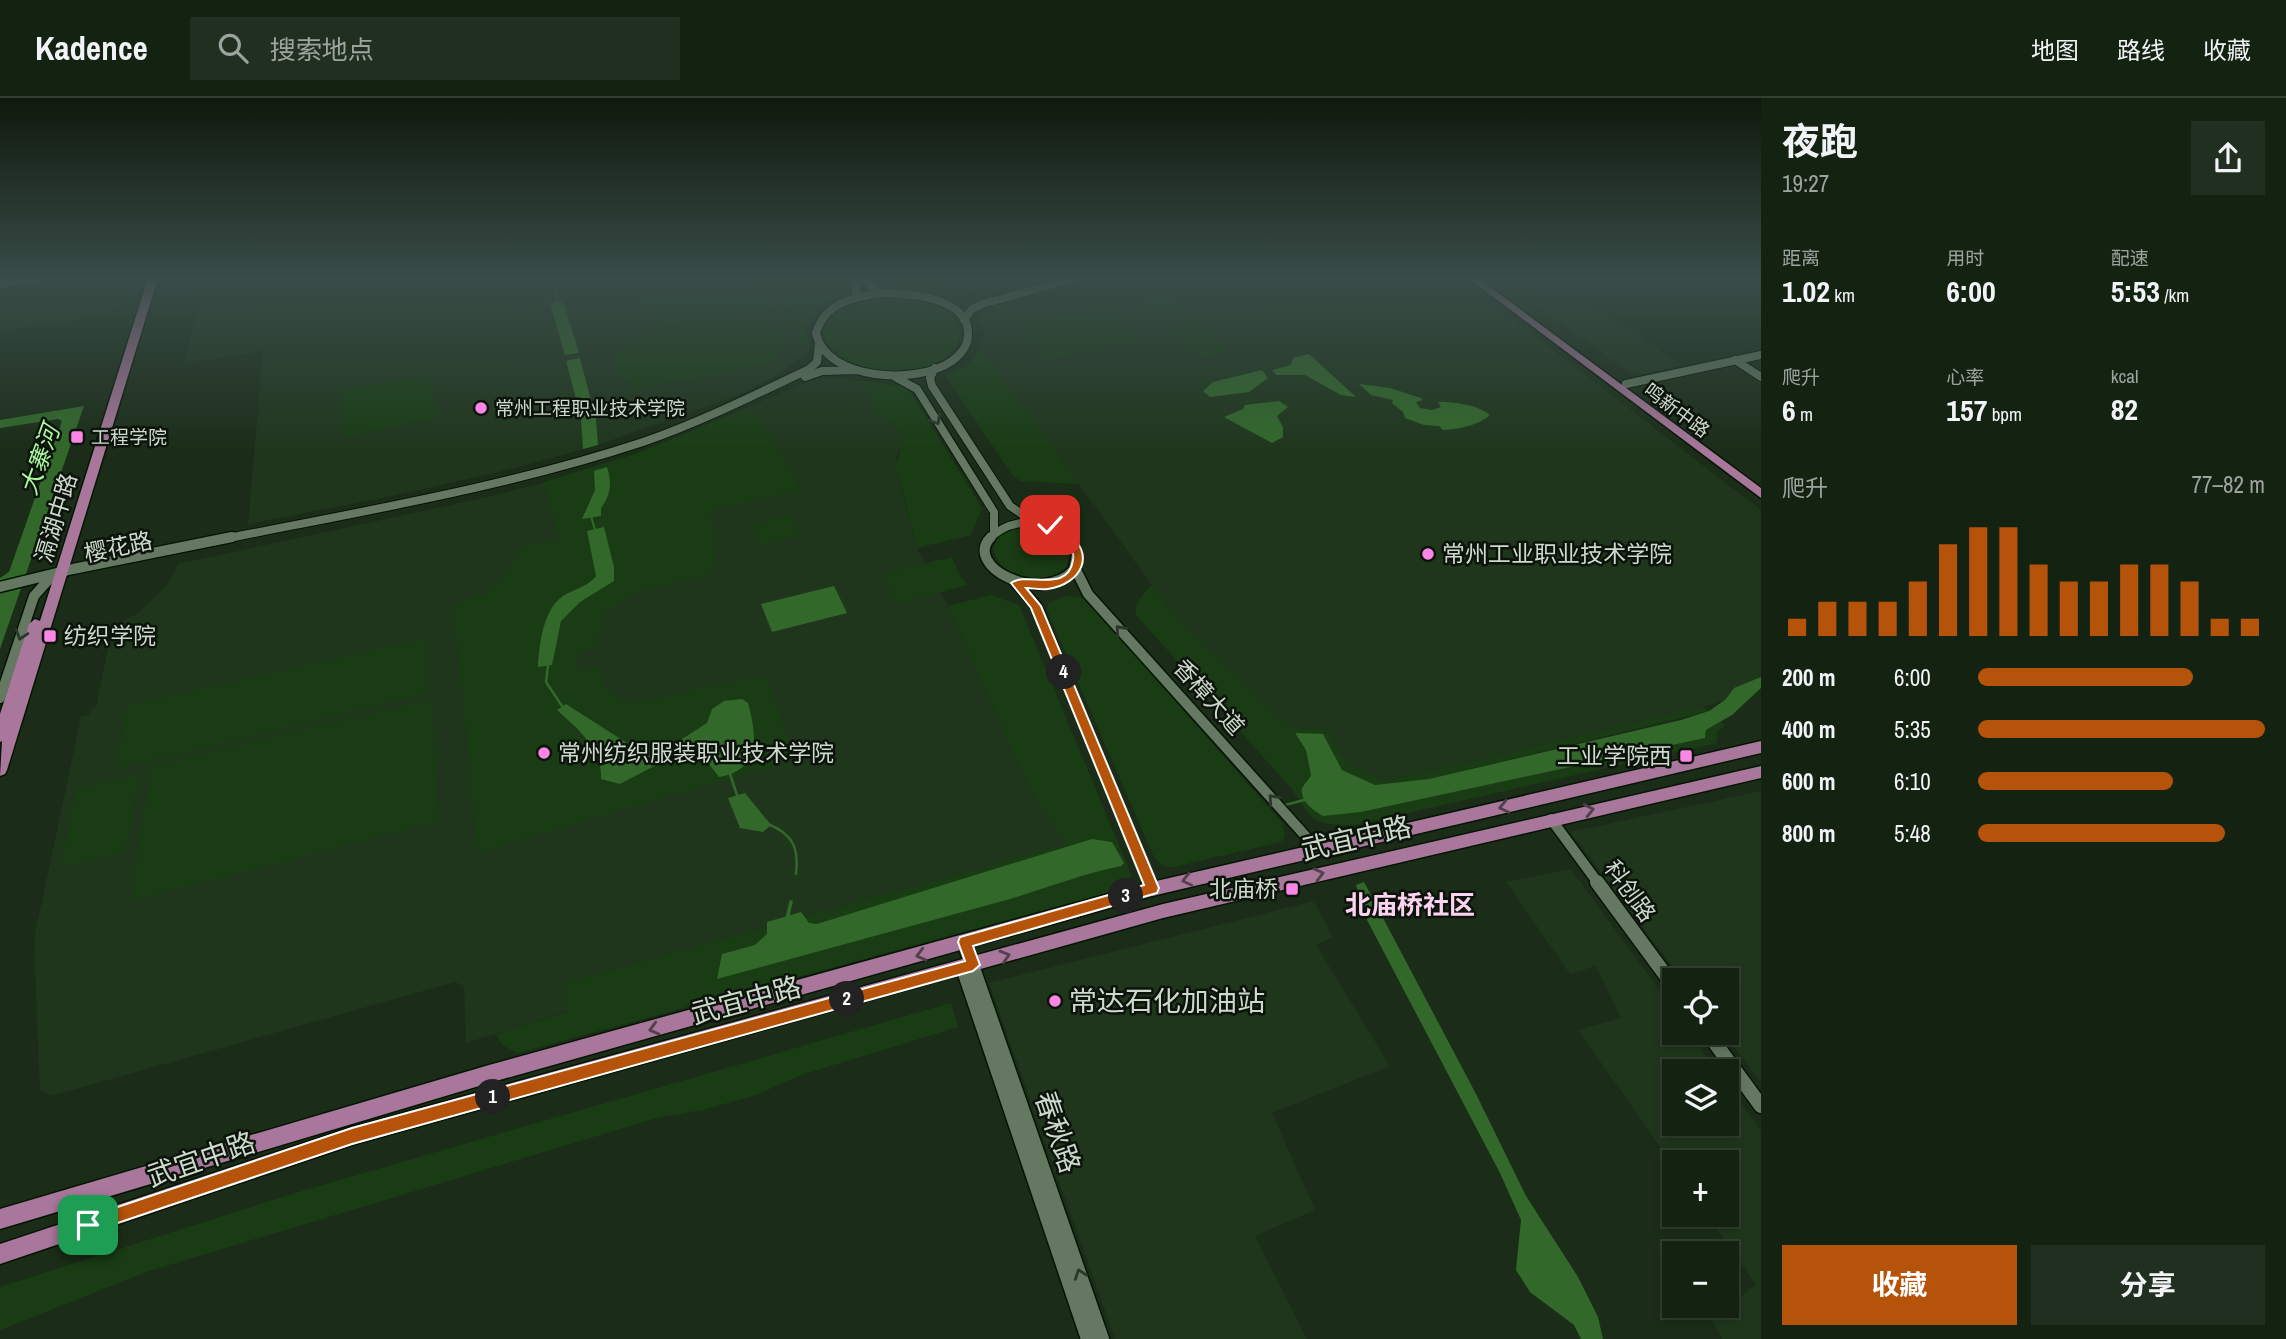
<!DOCTYPE html>
<html lang="zh">
<meta charset="utf-8">
<style>
body{margin:0;font-family:"Archivo Narrow","Noto Sans SC",sans-serif;background:#212f20;color:#f1f3f6;height:100vh;display:flex;flex-direction:column;font-size:26px;white-space:nowrap}
*{box-sizing:border-box;margin:0}
p{font-size:23px;color:#9da49f}
.icon{flex:none;width:38px;height:38px;fill:none;stroke:currentColor;stroke-width:2;stroke-linecap:round;stroke-linejoin:round}
.map{position:relative;flex:1;overflow:hidden}
.details{display:flex;flex-direction:column;background:#142212;width:525px}
.details>*{flex:none}
.buttons{position:absolute;left:1662px;top:870px;display:grid;gap:14px}
.buttons a{display:grid;place-items:center;width:77px;height:77px;border-radius:0px;background:#142212;box-shadow:0 4px 10px #0003,0 0 0 2px #333f32;font-size:35px}
.pin{position:absolute;display:grid;place-items:center;width:60px;height:60px;color:#fff;margin:-30px;border-radius:14px;box-shadow:0 4px 10px #0006}
.km{position:absolute;width:35px;height:35px;margin:-18px;border-radius:50%;background:#222;color:#fff;font-size:19px;line-height:35px;text-align:center}
.round{display:grid;place-items:center;flex:none;width:74px;height:74px;border-radius:0px;background:#212f20}
.overview{display:flex;align-items:center;justify-content:space-between;height:119px;padding:0 21px}
h1{font-size:38px;font-weight:700;line-height:52px}
.stats{display:grid;grid-template-columns:repeat(3,1fr);gap:10px;height:119px;padding:7px 21px}
.stats div{display:grid;align-content:center}
.stats b{font-size:30px;font-weight:700}
.stats small{font-size:19px;font-weight:400}
.stats p{font-size:19px}
.chart{height:196px;padding:14px 21px}
.chart p{display:flex;justify-content:space-between}
.chart svg{width:100%;height:126px;margin-top:7px;stroke:#b45309;stroke-width:6}
.action{display:flex;gap:14px;margin-top:auto;padding:14px 21px}
.action a{flex:1;height:80px;border-radius:0px;background:#b45309;color:#fff;font-size:28px;font-weight:700;line-height:80px;text-align:center}
.action a+a{background:#212f20;color:#f1f3f6}
ul{padding:0 21px;list-style:none;font-size:23px}
li{display:grid;grid-template-columns:112px 84px 1fr;align-items:center;height:52px}
li i{height:18px;border-radius:9px;background:#b45309}
header{display:flex;align-items:center;gap:42px;box-sizing:border-box;height:98px;padding:0 35px;background:#142212;border-bottom:2px solid #333f32}
header strong{font-size:33px}
nav{display:flex;gap:38px;margin-inline-start:auto;font-size:24px}
.search{width:490px;height:63px;background:#212f20;display:flex;align-items:center;gap:18px;box-sizing:border-box;padding:0 24px;border-radius:0px;color:#9da49f;font-size:26px}
main{display:flex;flex:1;min-height:0}
.map>svg:first-child{display:block}
.built{fill:#1f361c}
.green{fill:#193c14}
.water{fill:#32692a}
.lines{fill:none;stroke-linecap:round;stroke-linejoin:round}
.stream-far2{stroke:#32692a;stroke-width:2}
.stream-far1{stroke:#32692a;stroke-width:2.5}
.stream{stroke:#32692a;stroke-width:3.5}
.minor-far2-casing{stroke:#051504;stroke-width:10}
.minor-far1-casing{stroke:#051504;stroke-width:13}
.minor-casing{stroke:#051504;stroke-width:17}
.major-casing{stroke:#051504;stroke-width:3}
.minor-far2{stroke:#657962;stroke-width:8}
.minor-far1{stroke:#657962;stroke-width:10}
.minor{stroke:#657962;stroke-width:14}
.major{fill:#a9779c;fill-rule:evenodd}
.oneway{stroke:#2a3729}
.oneway2{stroke:#52404c}
.route{fill:#b45309;stroke:#fff;stroke-width:2}
.poi-dot{fill:#fb86e5;stroke:#0b130a;stroke-width:2.5}
.labels{text-anchor:middle;stroke-width:5;stroke-linejoin:round;paint-order:stroke}
.far-poi-label{font-size:19px;fill:#cdd9cc;stroke:#0b130a;text-anchor:start}
.far-street-label{font-size:19px;fill:#cdd9cc;stroke:#0b130a}
.street-label{font-size:23px;fill:#cdd9cc;stroke:#0b130a}
.poi-label{font-size:23px;fill:#cdd9cc;stroke:#0b130a;text-anchor:start}
.water-label{font-size:24px;font-style:italic;fill:#acf9a0;stroke:#0b130a}
.quarter-label{font-size:26px;font-weight:bold;fill:#fcd4f2;stroke:#0b130a}
.near-street-label{font-size:28px;fill:#cdd9cc;stroke:#0b130a}
.near-poi-label{font-size:28px;fill:#cdd9cc;stroke:#0b130a;text-anchor:start}
</style>
<header>
<strong>Kadence</strong>
<div class="search"><svg class="icon" aria-label="search" viewBox="0 0 24 24"><circle cx="10" cy="10" r="6"/><path d="M15 15l6 6"/></svg>搜索地点</div>
<nav><a>地图</a><a>路线</a><a>收藏</a></nav>
</header>
<main>
<div class="map">
<svg width="1761" height="1241" viewBox="0 0 1761 1241">
<rect width="100%" height="100%" fill="#1b2d18"/>
<path class="built" d="M64,180H123L111,217L0,233V187Z
M223,180H768L807,254L781,275L738,297L598,347L515,370L397,397L248,426L263,253L185,265L199,199L220,196Z
M950,180H1027L958,198Z
M1097,180H1459L1761,412V579L1734,590L1725,602L1703,609L1387,683L1348,668L1329,632L1287,631L1176,520L981,251L984,236L980,223L981,215L988,208Z
M1580,198L1680,266L1682,268L1642,276L1629,274L1533,206Z
M825,279L857,282L868,290L877,315L895,327L902,337V347L896,360L901,391L917,450L948,508L1030,691L1068,746L566,885L569,913L466,945L464,888L455,884L51,998L40,992L34,841L81,619L89,617L91,611L96,609L112,530L138,515L166,488L178,466L492,398L577,376L651,350L812,282Z
M1761,693V984L1723,935L1727,934V882H1683L1570,734Z
M1571,771L1675,914V934L1690,935L1718,973H1675V1026H1727V986L1761,1033V1241H1722L1711,1220L1756,1187L1707,1117L1727,1116V1064H1675V1070L1578,932L1621,920L1596,868L1570,876L1506,784Z
M1314,803L1333,839L1316,847L1390,968L1272,1015L1315,1112L1255,1138L1307,1241H1115L989,885Z"/>
<path class="green" d="M701,180H765L780,209L654,232L638,191Z
M768,180H841L847,188L846,195L824,208L805,229L810,249L807,254Z
M874,180H950L958,198L949,199L920,192L885,190Z
M1157,185L1185,213L1159,219L1131,190Z
M877,199C892,199 906,198 920,202C958,211 978,243 936,265C867,300 758,225 877,199Z
M1108,208L1141,242L1046,262L1017,226Z
M737,220C755,219 775,222 785,240C787,256 773,264 759,268L634,291L632,285L615,271C603,231 711,225 737,220Z
M1196,224L1227,254L1199,260L1169,229Z
M981,251L1079,386L1020,383L1012,377L945,277L968,267Z
M431,276L436,321L343,339L342,292Z
M857,282L907,289L982,410L971,437L917,450L897,372C896,359 903,351 902,340C899,325 884,323 876,313C866,302 878,297 857,282Z
M748,311L766,330L801,392L709,413L716,463L703,478L632,495L603,516L597,547L575,554L577,574L601,570L604,591L626,604L649,602L766,577L795,661L478,754L454,507L486,496L504,478L524,449L560,441L544,384L632,357Z
M790,417L800,437L760,447L751,427Z
M1027,428C1049,430 1080,443 1065,470C1017,507 955,437 1027,428Z
M952,459L960,478L968,487L897,505L882,476Z
M1152,487L1176,520L1287,630L1329,632L1348,668L1387,683L1703,609L1709,613L1429,681L1375,687L1342,672L1323,636H1295L1306,652L1311,677L1302,688L1361,714L1705,640L1706,632L1721,624L1725,627L1717,634V645L1354,727C1312,727 1314,724 1291,690L1136,517C1133,504 1144,496 1152,487Z
M991,497L1019,507L1131,776L1125,790L518,955L502,947L496,936L568,914L565,885L1067,746L1030,691L948,508Z
M1066,498L1083,500L1090,506L1282,725L1285,738L1281,744L1174,769C1163,770 1159,765 1153,757L1047,512L1048,505Z
M423,541L427,595L117,670L127,608Z
M432,601L438,723L131,803L152,669Z
M138,677L125,753L61,769L77,691Z
M951,905L958,929L801,977L756,997L703,1012L660,1019L146,1174L0,1232V1189L295,1095Z"/>
<path class="water" d="M563,203L579,255L565,257L550,205Z
M1309,256L1356,299L1341,297L1305,277H1276L1272,272L1291,267L1293,260Z
M580,260L596,322L598,347L583,351L581,320L566,263Z
M1262,272L1268,280L1249,294L1210,299L1203,293L1213,284Z
M1359,286L1390,290L1421,300L1423,302L1416,304L1420,310L1432,312L1441,309L1438,304C1455,304 1476,306 1490,317C1479,327 1459,331 1443,332L1439,328L1424,327L1405,320L1403,314L1392,305L1393,302L1371,297Z
M1279,303L1288,309L1277,318L1283,329V339L1272,345L1224,319L1243,311L1245,307Z
M84,308L0,551V480L9,474L62,323L58,321L0,330V322Z
M607,369C612,385 611,397 601,410V418L582,421L595,392L594,373Z
M604,429L614,469V483L580,504L561,523L552,567L538,569C539,548 543,511 563,498C574,491 588,489 596,478L587,433Z
M834,488L847,515L772,534L761,506Z
M1761,579V590L1732,617L1706,632L1705,640L1361,714L1323,718C1314,713 1300,703 1302,691C1303,686 1309,682 1311,677L1306,652L1295,635L1323,636L1342,672L1375,687L1429,681L1681,622L1709,613L1725,602L1734,590Z
M742,601L748,605C757,638 761,672 719,679L698,652L680,654L679,643L707,625L712,611L724,603Z
M566,606L630,647L659,654L662,664L620,686L601,681C602,650 578,631 557,612Z
M745,695L771,727L763,734L740,730L728,700Z
M1092,741L1112,744L1124,765L1121,768C1082,776 1047,790 1010,801L717,881L722,856L755,847L767,836V824L801,814L809,825L817,826Z
M1364,784L1476,996L1526,1098L1578,1179L1598,1219L1603,1241H1581L1574,1227L1530,1194L1516,1172L1521,1122L1500,1075L1367,822L1356,787Z"/>
<g class="lines">
<path class="stream-far2" d="M555,193L558,207
M591,418L595,432"/>
<path class="stream-far1" d="M548,567L546,584L564,611
M658,657L681,648
M730,676L738,700
M1285,707L1308,701
M768,726C793,736 799,750 796,776"/>
<path class="stream" d="M787,821L791,804"/>
<g class="minor-far2-casing">
<path id="minor-far2" d="M852,180L857,188L855,199
M864,180L873,191L881,195
M0,186L43,180
M881,195C908,195 970,199 968,237C968,248 960,257 952,263C918,287 826,283 816,235C825,205 853,199 881,195Z
M964,222L972,211L982,206L1076,180
M1735,262L1761,279
M935,270L930,280L932,288L1010,408L1032,423
M805,279L822,273L857,272
M895,279L917,291L994,414V433
M1626,286L1761,257
M224,441C364,413 507,389 643,344C700,324 755,297 809,271L817,264L819,245
M989,441C1011,419 1047,419 1069,441"/>
</g>
<g class="minor-far1-casing">
<path id="minor-far1" d="M991,439C962,468 1040,508 1074,472L1077,456L1068,439
M1075,470L1088,496L1318,752
M1016,485L1036,508L1150,785
M0,489L73,471L232,439
M0,600L34,498L51,479
M1551,721L1598,785"/>
</g>
<g class="minor-casing">
<path id="minor" d="M1149,784L1152,791
M1597,784L1675,890
M964,844L1102,1241
M963,870L1088,1241
M1707,934L1761,1008"/>
</g>
<g class="major-casing">
<path id="major" d="M1,180H25L11,187Z
M148,180H158L7,672L5,676L0,678L2,643L0,644V616L29,526L35,521L40,523Z
M1468,180H1478L1761,390V400Z
M1761,643V655L1152,798L489,985L0,1131V1111L489,967L1152,784Z
M1761,668V680L1163,820L352,1047L0,1166V1146L352,1029L1163,806Z"/>
</g>
<use href="#minor-far2" class="minor-far2"/>
<use href="#minor-far1" class="minor-far1"/>
<use href="#minor" class="minor"/>
<use href="#major" class="major"/>
</g>
<defs><path id="oneway-chevron" d="M-2-3.5L2.5 0L-2 3.5" fill="none" stroke-width="1.6" stroke-linecap="round" stroke-linejoin="round" transform="scale(1.75)"/></defs>
<g class="oneway">
<use href="#oneway-chevron" transform="translate(936 322) rotate(58)"/>
<use href="#oneway-chevron" transform="translate(1120 532) rotate(-132)"/>
<use href="#oneway-chevron" transform="translate(21 537) rotate(108)"/>
<use href="#oneway-chevron" transform="translate(1273 701) rotate(-132)"/>
<use href="#oneway-chevron" transform="translate(1080 1176) rotate(-109)"/>
</g>
<g class="oneway2">
<use href="#oneway-chevron" transform="translate(1504 709) rotate(167)"/>
<use href="#oneway-chevron" transform="translate(1589 712) rotate(-13)"/>
<use href="#oneway-chevron" transform="translate(1319 776) rotate(-14)"/>
<use href="#oneway-chevron" transform="translate(1187 782) rotate(167)"/>
<use href="#oneway-chevron" transform="translate(921 857) rotate(165)"/>
<use href="#oneway-chevron" transform="translate(1005 858) rotate(-16)"/>
<use href="#oneway-chevron" transform="translate(654 931) rotate(165)"/>
</g>
<linearGradient id="sky" x2="0" y2="1"><stop stop-color="#0f190d"/><stop offset="0.51" stop-color="#394c48"/><stop offset="1" stop-color="#394c48" stop-opacity="0"/></linearGradient>
<rect width="1761" height="354" fill="url(#sky)"/>
<path class="route" d="M1046,425C1054,425 1059,429 1066,434C1097,455 1082,486 1048,491C1041,492 1033,490 1026,490L1041,508L1159,790L1157,795L973,848L980,867L973,873L352,1046L88,1135L82,1132L80,1127L82,1121L88,1119L352,1030L965,863L958,844L960,839L1144,787L1031,510L1011,485C1027,473 1068,496 1073,462C1076,445 1058,438 1046,430Z"/>
<g class="poi-dot">
<circle cx="481" cy="310" r="7"/>
<rect x="70" y="332" width="14" height="14" rx="3.5"/>
<circle cx="1428" cy="456" r="7"/>
<rect x="43" y="531" width="14" height="14" rx="3.5"/>
<circle cx="544" cy="655" r="7"/>
<rect x="1679" y="651" width="14" height="14" rx="3.5"/>
<rect x="1285" y="784" width="14" height="14" rx="3.5"/>
<circle cx="1055" cy="903" r="7"/>
</g>
<g class="labels">
<g class="far-poi-label">
<text x="495" y="317">常州工程职业技术学院</text>
<text x="91" y="346">工程学院</text>
</g>
<g class="far-street-label">
<text transform="translate(1677 312) rotate(37)" y="7">鸣新中路</text>
</g>
<g class="street-label">
<text transform="translate(56 420) rotate(-73)" y="8">滆湖中路</text>
<text transform="translate(118 449) rotate(-12)" y="8">樱花路</text>
<text transform="translate(1209 599) rotate(48)" y="8">香樟大道</text>
<text transform="translate(1630 793) rotate(54)" y="8">科创路</text>
</g>
<g class="poi-label">
<text x="1442" y="464">常州工业职业技术学院</text>
<text x="64" y="546">纺织学院</text>
<text x="558" y="663">常州纺织服装职业技术学院</text>
<text x="1672" y="666" text-anchor="end">工业学院西</text>
<text x="1278" y="799" text-anchor="end">北庙桥</text>
</g>
<g class="water-label">
<text transform="translate(40 362) rotate(-70)" y="8">大寨河</text>
</g>
<g class="quarter-label">
<text x="1410" y="816">北庙桥社区</text>
</g>
<g class="near-street-label">
<text transform="translate(1356 740) rotate(-13)" y="10">武宜中路</text>
<text transform="translate(746 902) rotate(-15)" y="10">武宜中路</text>
<text transform="translate(1058 1034) rotate(71)" y="10">春秋路</text>
<text transform="translate(201 1061) rotate(-19)" y="10">武宜中路</text>
</g>
<g class="near-poi-label">
<text x="1069" y="913">常达石化加油站</text>
</g>
</g>
</svg>
<div class="buttons">
<a><svg class="icon" aria-label="locate" viewBox="0 0 24 24"><circle cx="12" cy="12" r="6"/><path d="M12 2v4M12 18v4M2 12h4M18 12h4"/></svg></a>
<a><svg class="icon" aria-label="layers" viewBox="0 0 24 24"><path d="M12 4l9 5-9 5-9-5zM3 14l9 5 9-5"/></svg></a>
<a>+</a>
<a>−</a>
</div>
<div class="pin" style="left:88px;top:1127px;background:#1e9e55"><svg class="icon" aria-label="arrive" viewBox="0 0 24 24"><path d="M6 21V4h12l-3 4 3 4H6"/></svg></div>
<div class="pin" style="left:1050px;top:427px;background:#d93025"><svg class="icon" aria-label="check" viewBox="0 0 24 24"><path d="M5 12l5 5 9-10"/></svg></div>
<b class="km" style="left:493px;top:999px">1</b>
<b class="km" style="left:847px;top:901px">2</b>
<b class="km" style="left:1126px;top:798px">3</b>
<b class="km" style="left:1064px;top:574px">4</b>
</div>
<section class="details">
<div class="overview"><div><h1>夜跑</h1><p>19:27</p></div><a class="round"><svg class="icon" aria-label="share" viewBox="0 0 24 24"><path d="M12 15V3M7 8l5-5 5 5M5 13v7h14v-7"/></svg></a></div>
<div class="stats">
<div><p>距离</p><b>1.02<small> km</small></b></div>
<div><p>用时</p><b>6:00</b></div>
<div><p>配速</p><b>5:53<small> /km</small></b></div>
</div>
<div class="stats">
<div><p>爬升</p><b>6<small> m</small></b></div>
<div><p>心率</p><b>157<small> bpm</small></b></div>
<div><p>kcal</p><b>82</b></div>
</div>
<div class="chart"><p><span>爬升</span>77–82 m</p>
<svg viewBox="0 0 160 44" preserveAspectRatio="none"><path d="M5 44V38M15 44V32M25 44V32M35 44V32M45 44V25M55 44V12M65 44V6M75 44V6M85 44V19M95 44V25M105 44V25M115 44V19M125 44V19M135 44V25M145 44V38M155 44V38"/></svg>
</div>
<ul>
<li><b>200 m</b>6:00<i style="width:75%"></i></li>
<li><b>400 m</b>5:35<i style="width:100%"></i></li>
<li><b>600 m</b>6:10<i style="width:68%"></i></li>
<li><b>800 m</b>5:48<i style="width:86%"></i></li>
</ul>
<div class="action"><a>收藏</a><a>分享</a></div>
</section>
</main>
